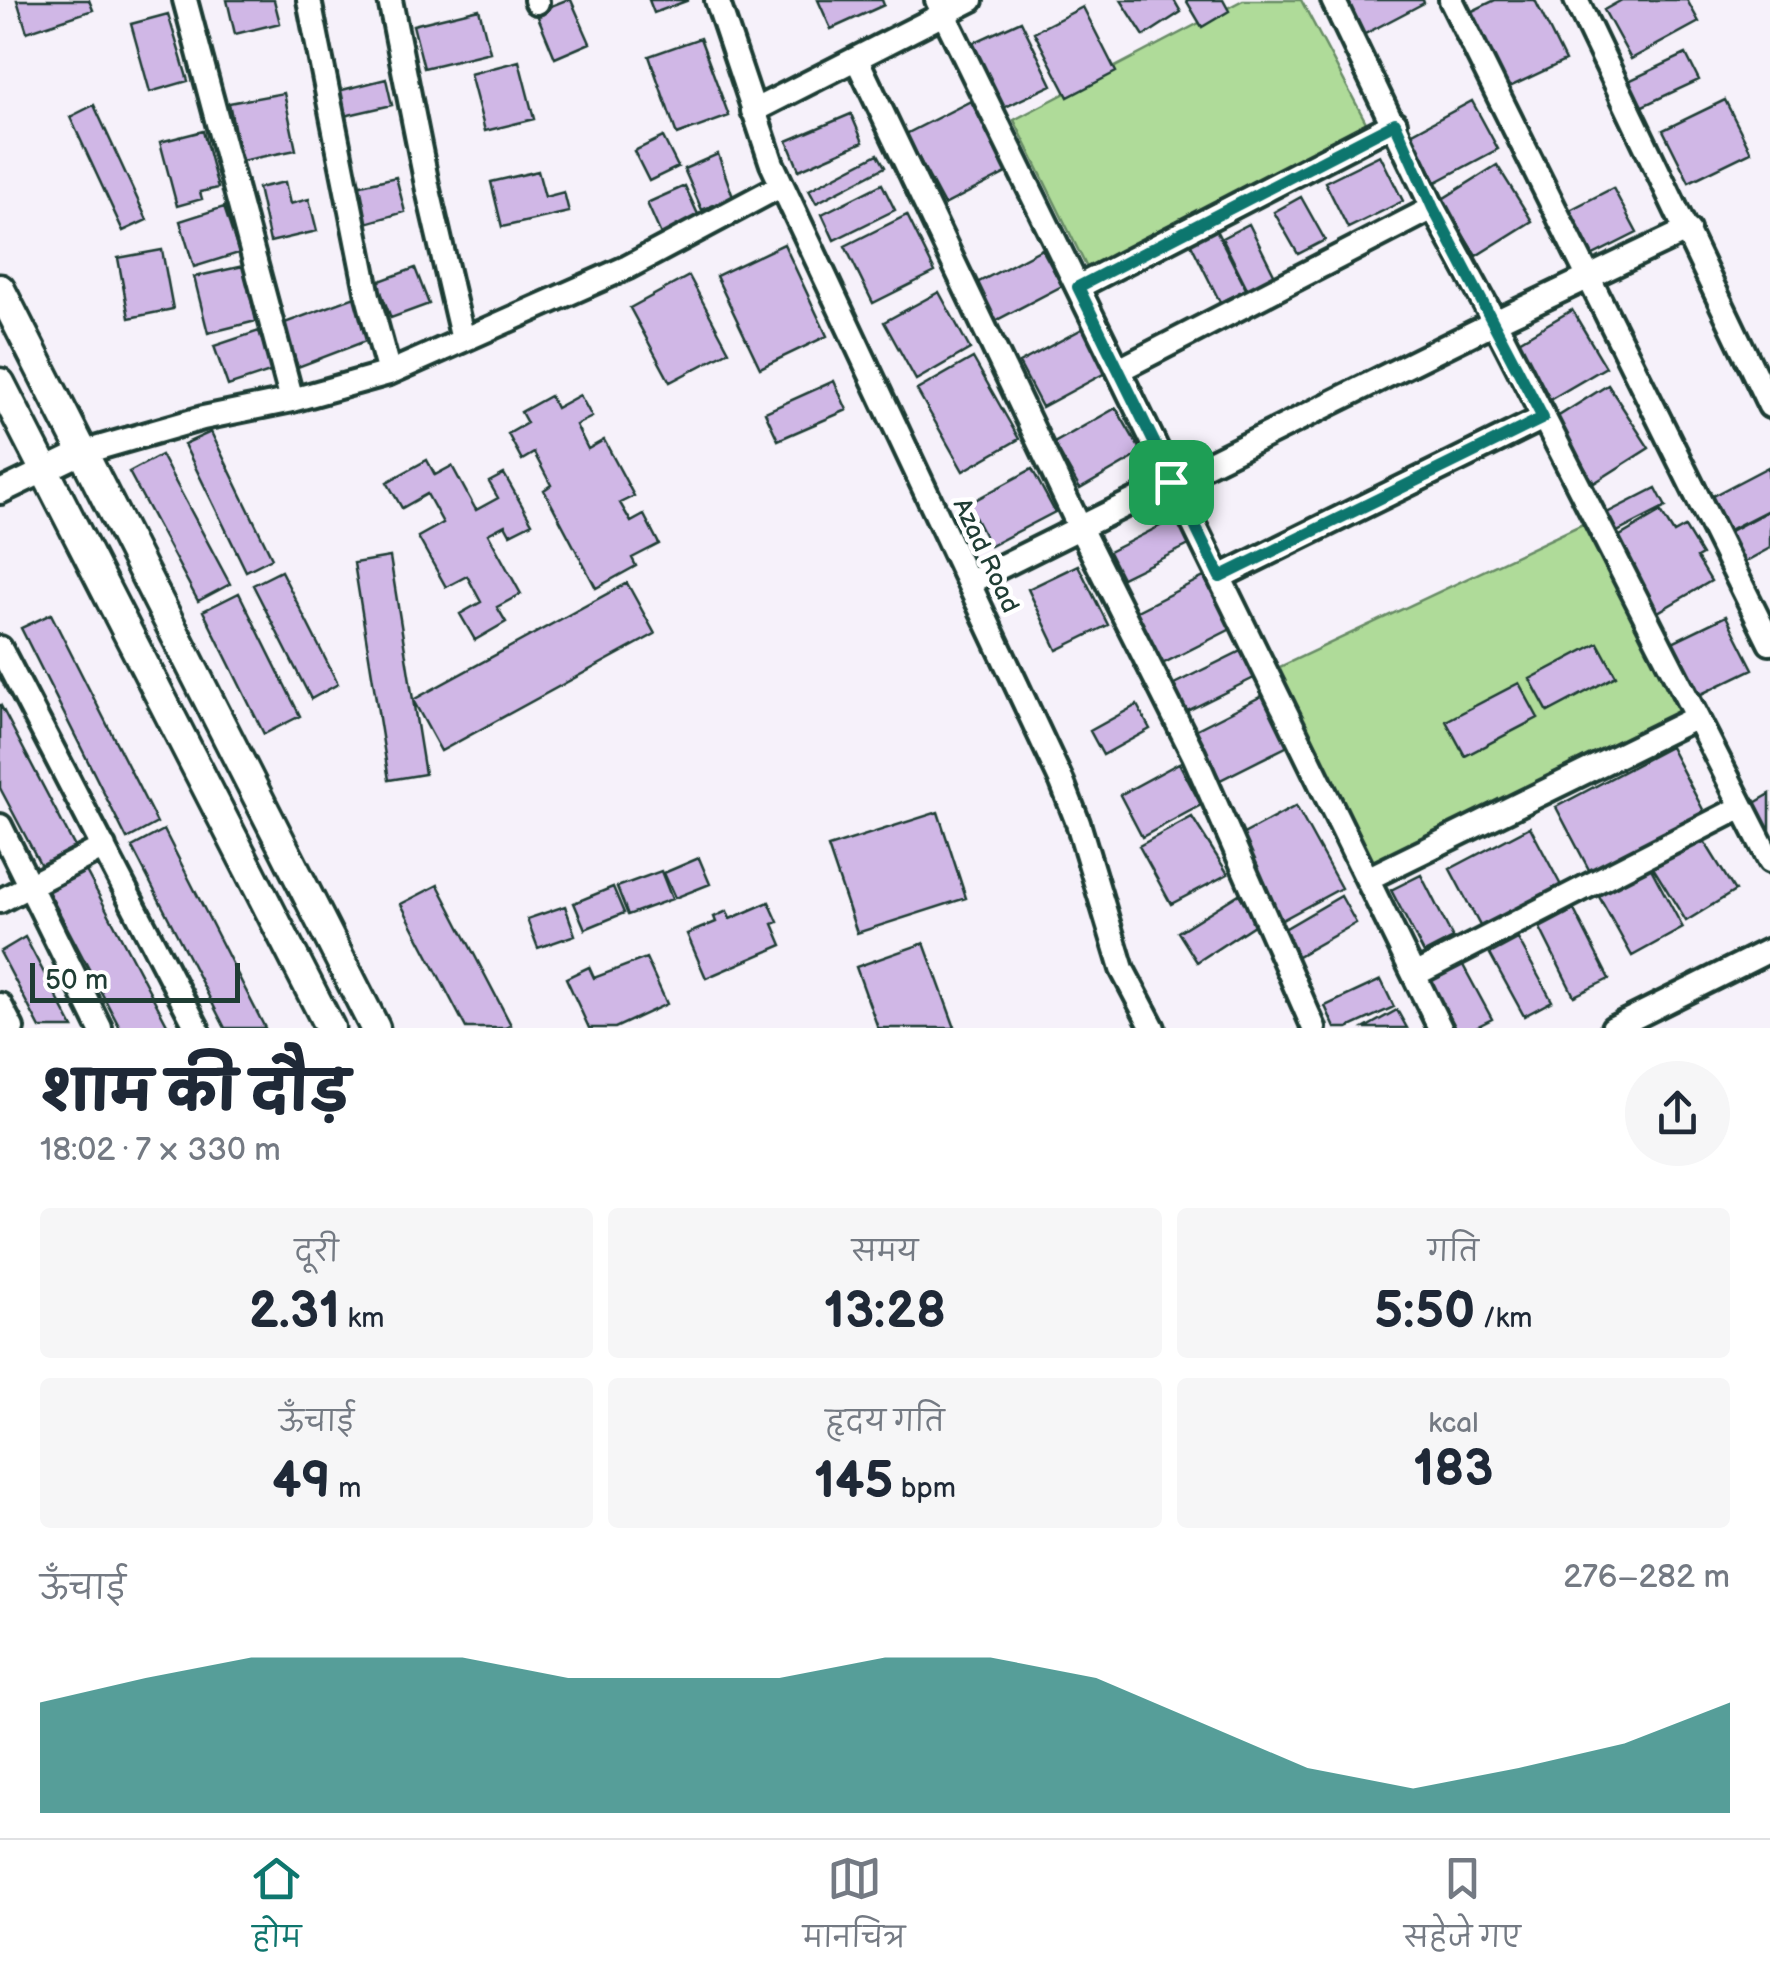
<!DOCTYPE html>
<html lang="hi">
<meta charset="utf-8">
<style>
body{margin:0;font-family:"Balsamiq Sans","Playpen Sans Deva",sans-serif;background:#f6f6f7;color:#1f2937;height:100vh;display:flex;flex-direction:column;font-size:38px;white-space:nowrap}
*{box-sizing:border-box;margin:0}
p{font-size:32px;color:#747a83}
.icon{flex:none;width:55px;height:55px;fill:none;stroke:currentColor;stroke-width:2;stroke-linecap:round;stroke-linejoin:round}
.map{position:relative;height:1028px;overflow:hidden}
.panel{display:flex;flex-direction:column;background:#fff;flex:1}
.panel>*{flex:none}
.scale{position:absolute;left:30px;bottom:25px;width:210px;box-sizing:border-box;padding-left:10px;border:5px solid #1f3d34;border-top:0;font-size:28px;line-height:35px;white-space:nowrap;color:#1f3d34;-webkit-text-stroke:8px #fff;paint-order:stroke}
.pin{position:absolute;display:grid;place-items:center;width:85px;height:85px;color:#fff;margin:-42px;border-radius:20px;box-shadow:0 5px 15px #0006}
.round{display:grid;place-items:center;flex:none;width:105px;height:105px;border-radius:52px;background:#f6f6f7}
.head{display:flex;align-items:center;justify-content:space-between;height:170px;padding:0 40px}
h1{font-size:55px;font-weight:800;line-height:75px}
.metrics{display:grid;grid-template-columns:repeat(3,1fr);gap:15px;height:170px;padding:10px 40px}
.metrics div{display:grid;align-content:center;border-radius:10px;background:#f6f6f7;text-align:center}
.metrics b{font-size:50px;font-weight:800}
.metrics small{font-size:28px;font-weight:400}
.metrics p{font-size:28px}
.chart{height:280px;padding:20px 40px}
.chart p{display:flex;justify-content:space-between}
.chart svg{width:100%;height:180px;margin-top:10px;fill:#0f766e;opacity:.7}
.tabs{display:flex;justify-content:space-around;align-items:center;height:140px;border-top:2px solid #e0e1e3;background:#fff;font-size:28px;color:#747a83}
.tabs a{display:grid;justify-items:center;gap:5px}
.tabs .on{color:#0f766e}
.map>svg:first-child{display:block}
.green{fill:#afdb99;stroke:#678c66;stroke-width:2.5}
.building{fill:#d0b7e6;stroke:#1f3d34;stroke-width:2.5}
.lines{fill:none;stroke-linecap:round;stroke-linejoin:round}
.minor-casing{stroke:#1f3d34;stroke-width:30}
.tertiary-casing{stroke:#1f3d34;stroke-width:35}
.minor{stroke:#fff;stroke-width:22}
.tertiary{stroke:#fff;stroke-width:28}
.route-casing{stroke:#fff;stroke-width:20}
.route{stroke:#0f766e;stroke-width:12}
.labels{text-anchor:middle;stroke-width:9;stroke-linejoin:round;paint-order:stroke}
.street-label{font-size:25px;fill:#1f3d34;stroke:#fff}
</style>
<div class="map">
<svg width="1770" height="1028" viewBox="0 0 1770 1028">
<rect width="100%" height="100%" fill="#f6f1fa"/>
<filter id="ink" filterUnits="userSpaceOnUse"><feTurbulence type="fractalNoise" baseFrequency=".01" numOctaves="2"/><feDisplacementMap in="SourceGraphic" scale="20" xChannelSelector="R" yChannelSelector="G"/><feConvolveMatrix kernelMatrix="1 2 1 2 8 2 1 2 1" color-interpolation-filters="sRGB"/></filter>
<g filter="url(#ink)">
<path class="green" d="M1243,0H1301L1370,130L1092,278L1014,120Z
M1589,521L1687,710L1370,866L1271,671Z"/>
<path class="building" d="M17,0H89L93,10L27,32Z
M227,0H274L280,23L235,34Z
M566,0H571L590,43L555,58L536,12Z
M649,0H689L654,13Z
M818,0H882L884,5L831,29Z
M1121,0H1174L1181,12L1144,36Z
M1186,0H1223L1229,11L1202,27Z
M1339,0H1423L1424,3L1359,37Z
M1495,0H1535L1565,61L1503,90L1466,14Z
M1622,0H1687L1699,22L1631,59L1604,10Z
M1083,7L1116,72L1068,97L1034,32Z
M479,9L490,52L424,68L413,25Z
M168,14L188,81L150,92L131,24Z
M1021,21L1052,85L997,111L966,46Z
M700,38L729,116L677,135L649,56Z
M1686,54L1699,80L1634,110L1622,84Z
M519,61L534,119L485,131L470,74Z
M386,79L392,105L344,116L338,91Z
M284,93L296,150L241,161L229,103Z
M1725,100L1751,152L1689,182L1663,130Z
M971,101L1008,172L944,205L906,134Z
M1472,101L1498,149L1436,182L1411,134Z
M94,105L147,220L123,231L70,117Z
M851,114L863,142L799,170L787,141Z
M203,131L218,188L200,192L202,199L177,206L160,142Z
M663,137L678,167L649,181L634,151Z
M718,154L733,197L702,210L684,169Z
M878,154L885,167L816,203L809,190Z
M1380,155L1403,201L1348,228L1325,182Z
M1497,165L1532,221L1476,256L1441,200Z
M538,171L545,197L564,192L569,212L502,227L491,182Z
M396,177L405,212L366,223L357,186Z
M285,182L290,204L309,199L317,231L270,242L258,188Z
M882,184L895,210L834,240L822,214Z
M685,186L701,221L663,239L647,203Z
M1613,188L1637,233L1587,258L1564,213Z
M1301,197L1325,240L1298,254L1274,212Z
M224,207L239,253L194,267L180,221Z
M907,215L935,272L873,303L845,246Z
M1212,222L1246,289L1220,302L1186,234Z
M1249,224L1275,276L1248,290L1222,238Z
M784,244L827,336L760,368L716,276Z
M1042,249L1062,286L995,321L975,284Z
M162,250L173,309L129,318L118,258Z
M243,266L256,321L208,333L194,277Z
M415,268L429,304L391,318L377,282Z
M689,276L729,351L670,382L630,308Z
M939,292L970,349L916,380L884,322Z
M355,297L371,339L298,367L282,324Z
M1572,310L1606,367L1546,402L1512,345Z
M1084,328L1107,372L1042,407L1019,363Z
M259,331L273,371L228,386L214,346Z
M973,358L1019,439L963,471L917,390Z
M834,381L847,410L778,440L765,412Z
M1608,385L1649,448L1594,483L1554,419Z
M580,395L592,417L576,425L588,449L604,440L634,496L620,503L631,522L644,515L659,544L632,558L636,566L596,588L544,490L551,485L534,453L522,460L508,434L527,423L521,412L550,396L556,408Z
M1116,408L1142,453L1080,489L1054,443Z
M211,432L272,558L246,571L184,444Z
M161,455L230,584L198,601L129,472Z
M427,460L435,475L452,466L476,510L498,498L489,482L504,474L532,523L510,534L505,525L488,534L521,594L497,607L506,622L475,640L460,614L481,602L467,576L446,587L418,537L443,523L427,494L402,508L387,482Z
M1768,467L1770,509L1721,534L1703,501Z
M1032,469L1055,512L990,546L968,504Z
M1656,488L1666,507L1611,535L1601,516Z
M1770,510V548L1737,566L1721,536Z
M1661,512L1674,533L1685,527L1702,555L1697,558L1711,581L1651,616L1608,543Z
M1176,518L1189,545L1122,578L1109,552Z
M390,557L425,774L389,780L354,563Z
M1078,565L1108,625L1057,650L1028,589Z
M281,571L338,684L311,699L253,585Z
M1204,577L1231,629L1160,665L1133,613Z
M627,583L655,634L441,751L413,700Z
M239,593L300,716L264,734L203,611Z
M51,614L157,823L127,839L21,628Z
M1726,616L1753,669L1691,699L1664,646Z
M1598,643L1616,676L1548,712L1530,679Z
M1245,649L1258,676L1185,712L1172,685Z
M1519,683L1538,718L1465,756L1446,721Z
M1264,695L1290,745L1220,780L1195,730Z
M0,704L79,855L45,873L0,788Z
M1137,705L1150,729L1103,755L1090,731Z
M1670,747L1709,821L1595,881L1556,807Z
M1179,763L1201,805L1142,837L1120,795Z
M1770,794V837L1746,808Z
M1296,806L1341,888L1280,921L1236,838Z
M938,812L966,898L857,933L828,847Z
M1192,817L1228,874L1171,904L1139,846Z
M1530,827L1566,895L1486,937L1450,869Z
M164,830L265,1028H225L132,847Z
M1701,836L1735,891L1686,921L1652,866Z
M699,858L710,884L675,898L664,873Z
M1649,865L1683,928L1632,956L1597,893Z
M86,871L169,1028H120L48,891Z
M661,871L672,899L628,915L617,887Z
M1421,875L1453,938L1424,953L1391,890Z
M438,885L511,1025L505,1028H466L401,904Z
M613,887L624,913L585,929L574,903Z
M1239,894L1257,923L1197,962L1178,932Z
M1341,896L1356,923L1296,957L1281,931Z
M769,902L778,922L773,924L782,945L706,978L687,934L716,922L714,917L727,911L730,919Z
M565,906L575,935L538,948L527,919Z
M1574,910L1609,979L1574,996L1540,928Z
M25,937L73,1028H40L0,952Z
M1518,939L1552,1001L1524,1016L1490,954Z
M924,943L955,1028H878L856,967Z
M1458,956L1492,1019L1474,1028H1456L1426,973Z
M646,958L667,1004L615,1028H589L566,978L589,967L594,978Z
M1381,980L1394,1007L1348,1028H1335L1325,1006Z
M1397,1010L1407,1028H1365Z"/>
<g class="lines">
<g class="minor-casing">
<path id="minor" d="M185,0L292,400
M309,0L368,296L389,373
M390,0L428,190L463,340
M536,0L537,2
M717,0L772,164L1062,782L1078,823L1122,969L1153,1028
M937,0L1440,1028
M1333,0L1433,208L1495,322L1770,861
M1451,0L1770,643
M1576,0L1770,406
M857,60L1080,528L1194,755L1314,1028
M753,111L971,0
M1078,287L1395,123
M1119,370L1433,208
M0,492L81,453L203,418L292,400L389,373L628,267L782,185
M1220,577L1543,418
M970,582L1495,322L1688,230
M0,648L197,1028
M0,826L100,1028
M1367,879L1695,718
M0,901L104,847
M1414,975L1742,807
M0,1005L12,1028
M1613,1028L1770,950"/>
</g>
<g class="tertiary-casing">
<path id="tertiary" d="M0,289L375,1028
M0,383L330,1028"/>
</g>
<use href="#minor" class="minor"/>
<use href="#tertiary" class="tertiary"/>
</g>
</g>
<g class="lines" filter="url(#ink)">
<g class="route-casing">
<path id="route" d="M1395,123L1433,208L1543,418L1220,577L1078,287Z"/>
</g>
<use href="#route" class="route"/>
</g>
<g class="labels">
<g class="street-label">
<text transform="translate(987 555) rotate(65)" y="9">Azad Road</text>
</g>
</g>
</svg>
<div class="scale">50 m</div>
<div class="pin" style="left:1171px;top:482px;background:#1e9e55"><svg class="icon" aria-label="arrive" viewBox="0 0 24 24"><path d="M6 21V4h12l-3 4 3 4H6"/></svg></div>
</div>
<section class="panel">
<div class="head"><div><h1>शाम की दौड़</h1><p>18:02 · 7 × 330 m</p></div><a class="round"><svg class="icon" aria-label="share" viewBox="0 0 24 24"><path d="M12 15V3M7 8l5-5 5 5M5 13v7h14v-7"/></svg></a></div>
<div class="metrics">
<div><p>दूरी</p><b>2.31<small> km</small></b></div>
<div><p>समय</p><b>13:28</b></div>
<div><p>गति</p><b>5:50<small> /km</small></b></div>
</div>
<div class="metrics">
<div><p>ऊँचाई</p><b>49<small> m</small></b></div>
<div><p>हृदय गति</p><b>145<small> bpm</small></b></div>
<div><p>kcal</p><b>183</b></div>
</div>
<div class="chart"><p><span>ऊँचाई</span>276–282 m</p>
<svg viewBox="0 0 160 44" preserveAspectRatio="none"><path d="M0 44V17L10 11L20 6L30 6L40 6L50 11L60 11L70 11L80 6L90 6L100 11L110 22L120 33L130 38L140 33L150 27L160 17V44z"/></svg>
</div>
</section>
<nav class="tabs">
<a class="on"><svg class="icon" aria-label="home" viewBox="0 0 24 24"><path d="M3 11l9-7 9 7M6 9v11h12V9"/></svg>होम</a>
<a><svg class="icon" aria-label="map" viewBox="0 0 24 24"><path d="M3 6l6-2 6 2 6-2v14l-6 2-6-2-6 2zM9 4v14M15 6v14"/></svg>मानचित्र</a>
<a><svg class="icon" aria-label="saved" viewBox="0 0 24 24"><path d="M7 4h10v16l-5-4-5 4z"/></svg>सहेजे गए</a>
</nav>
